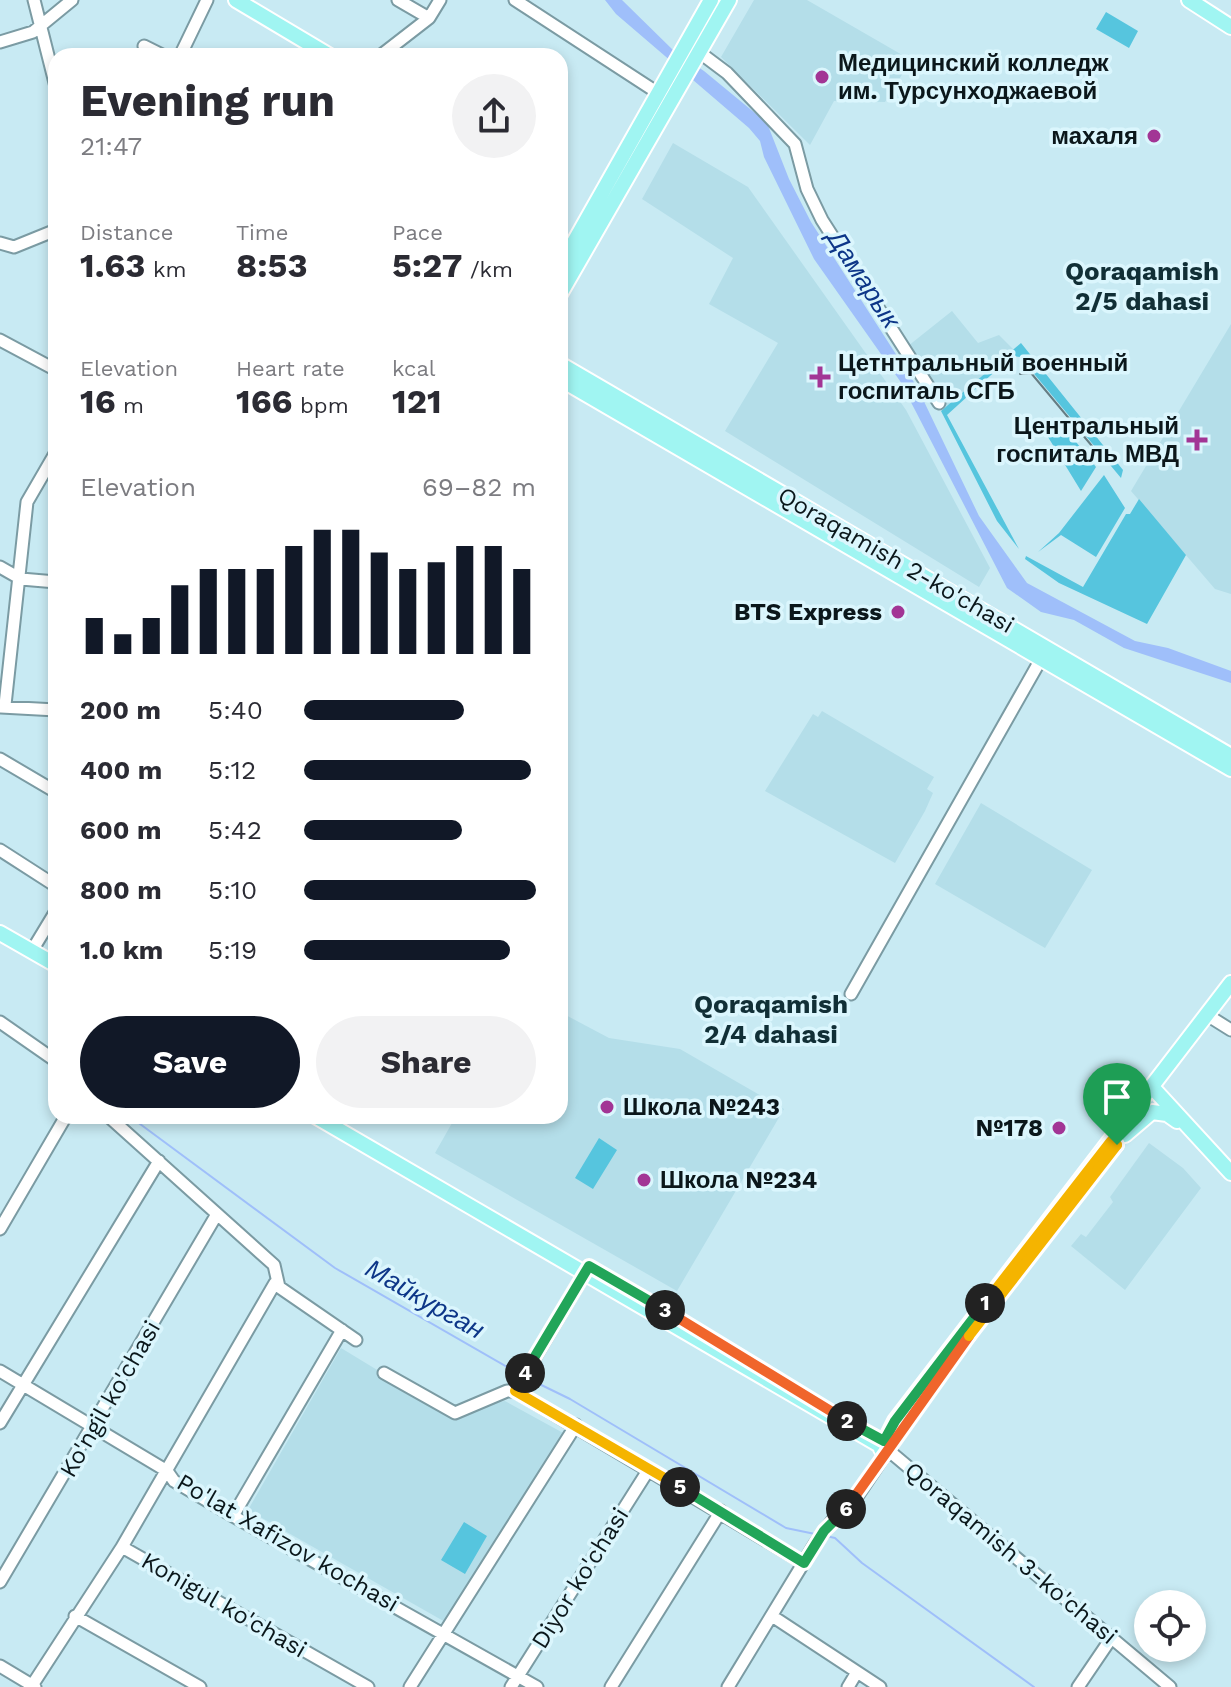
<!DOCTYPE html>
<meta charset="utf-8">
<style>
body{margin:0;font-family:"Work Sans",sans-serif;background:#f2f2f3;color:#2b2b33;height:100vh;display:flex;flex-direction:column;font-size:30px;white-space:nowrap}
*{box-sizing:border-box;margin:0}
p{font-size:26px;color:#7c7c81}
.icon{flex:none;width:44px;height:44px;fill:none;stroke:currentColor;stroke-width:2;stroke-linecap:round;stroke-linejoin:round}
.map{position:relative;flex:1;overflow:hidden}
.details{position:absolute;left:48px;top:48px;width:520px;height:1076px;display:flex;flex-direction:column;background:#fff;border-radius:24px;box-shadow:0 4px 12px #0003}
.details>*{flex:none}
.tools{position:absolute;left:1134px;top:1590px;display:grid;gap:16px}
.tools a{display:grid;place-items:center;width:72px;height:72px;border-radius:50%;background:#fff;box-shadow:0 4px 12px #0003;font-size:40px}
.pin{position:absolute;display:grid;place-items:center;width:68px;height:68px;color:#fff;margin:-82px -34px;border-radius:50% 50% 50% 0;rotate:-45deg;box-shadow:0 0 8px #0007}
.pin .icon{rotate:45deg}
.km{position:absolute;width:40px;height:40px;margin:-20px;border-radius:50%;background:#222;color:#fff;font-size:22px;line-height:40px;text-align:center}
.round{display:grid;place-items:center;flex:none;width:84px;height:84px;border-radius:42px;background:#f2f2f3}
.summary{display:flex;align-items:center;justify-content:space-between;height:136px;padding:0 32px}
h1{font-size:44px;font-weight:700;line-height:60px}
.figures{display:grid;grid-template-columns:repeat(3,1fr);gap:12px;height:136px;padding:8px 32px}
.figures div{display:grid;align-content:center}
.figures b{font-size:34px;font-weight:700}
.figures small{font-size:22px;font-weight:400}
.figures p{font-size:22px}
.chart{height:224px;padding:16px 32px}
.chart p{display:flex;justify-content:space-between}
.chart svg{width:100%;height:144px;margin-top:8px;stroke:#111827;stroke-width:6}
.action{display:flex;gap:16px;margin-top:auto;padding:16px 32px}
.action a{flex:1;height:92px;border-radius:48px;background:#111827;color:#fff;font-size:32px;font-weight:700;line-height:92px;text-align:center}
.action a+a{background:#f2f2f3;color:#2b2b33}
ul{padding:0 32px;list-style:none;font-size:26px}
li{display:grid;grid-template-columns:128px 96px 1fr;align-items:center;height:60px}
li i{height:20px;border-radius:10px;background:#111827}
.map>svg:first-child{display:block}
.built{fill:#b4dee9}
.green{fill:#56c5de}
.water{fill:#9fbffa}
.lines{fill:none;stroke-linecap:round;stroke-linejoin:round}
.stream{stroke:#9fbffa;stroke-width:2}
.minor-casing{stroke:#7b9ba3;stroke-width:15}
.major-casing{stroke:#fff;stroke-width:18}
.minor{stroke:#fff;stroke-width:11}
.major{stroke:#a0f5f2;stroke-width:14}
.tram{stroke:#667d83;stroke-width:2}
.split-1-casing{stroke:#fff;stroke-width:16}
.split-2-casing{stroke:#fff;stroke-width:16}
.split-3-casing{stroke:#fff;stroke-width:16}
.split-4-casing{stroke:#fff;stroke-width:16}
.split-5-casing{stroke:#fff;stroke-width:16}
.split-6-casing{stroke:#fff;stroke-width:16}
.split-7-casing{stroke:#fff;stroke-width:16}
.split-8-casing{stroke:#fff;stroke-width:16}
.split-1{stroke:#f5b400;stroke-width:10}
.split-2{stroke:#22a559;stroke-width:10}
.split-3{stroke:#f0652b;stroke-width:10}
.split-4{stroke:#22a559;stroke-width:10}
.split-5{stroke:#f5b400;stroke-width:10}
.split-6{stroke:#22a559;stroke-width:10}
.split-7{stroke:#f0652b;stroke-width:10}
.split-8{stroke:#f5b400;stroke-width:10}
.poi-dot{fill:#a23595;stroke:#dbf6fd;stroke-width:3}
.labels{text-anchor:middle;stroke-width:7;stroke-linejoin:round;paint-order:stroke}
.poi-label{font-size:24px;font-weight:bold;fill:#0b171b;stroke:#dbf6fd;text-anchor:start}
.street-label{font-size:24px;fill:#0b171b;stroke:#dbf6fd}
.neighbourhood-label{font-size:26px;font-weight:bold;fill:#112f36;stroke:#dbf6fd}
.water-label{font-size:26px;font-style:italic;fill:#0d3688;stroke:#dbf6fd}
</style>
<div class="map">
<svg width="1231" height="1687" viewBox="0 0 1231 1687">
<rect width="100%" height="100%" fill="#c8eaf3"/>
<path class="built" d="M754,0H807L911,60L885,102L834,101L810,145L721,57Z
M673,143L748,187L906,410L990,568L979,587L725,431L778,343L709,304L733,258L642,199Z
M952,311L978,343L999,335L1014,350L946,407L908,346Z
M1231,324V594L1215,589L1131,491Z
M822,711L934,777L927,789L933,793L925,811L895,863L765,791L813,714L818,717Z
M981,803L1092,870L1045,948L935,884Z
M560,1012L609,1038L680,1049L784,1109L677,1291L435,1153L456,1116H560Z
M1149,1143L1183,1168L1201,1188L1125,1290L1071,1246L1081,1234L1086,1237L1113,1202L1110,1197Z
M341,1348L458,1419L487,1404L505,1401L565,1434L447,1623L248,1510Z"/>
<path class="green" d="M1106,12L1138,31L1129,48L1096,29Z
M1021,343L1123,470L1121,478L1020,357L1012,356L947,415L1019,549L997,521L941,411Z
M1057,418L1096,467L1081,491L1048,437L1051,422Z
M1104,475L1125,508L1096,557L1061,535L1038,552L1059,533Z
M1139,499L1186,555L1147,624L1059,583L1025,559L1026,556L1083,587L1126,514H1130Z
M599,1138L617,1150L593,1189L575,1178Z
M464,1522L487,1536L465,1574L441,1560Z"/>
<path class="water" d="M605,0H622L674,51L704,71L767,123L789,179L811,222L917,387L979,516L1027,583L1135,641L1168,648L1231,671V683L1124,648L1074,620L1041,612L1007,588L900,381L814,259L764,157L760,141L749,128L616,14Z"/>
<g class="lines">
<path class="stream" d="M136,1121L335,1268L521,1375
M527,1378L570,1399L786,1528L815,1534
M826,1536L835,1538L862,1563L1034,1687"/>
<g class="minor-casing">
<path id="minor" d="M34,0L56,87
M398,0L429,18
M515,0L658,93
M0,42L33,32L72,0
M144,46L164,56
M699,52L727,73L795,144L807,189L822,220L939,403
M180,56L207,0
M380,56L429,18L440,0
M0,243L14,247L56,230
M0,340L56,370
M0,567L21,579L56,582
M5,705L27,502L56,452
M1,707L56,710
M0,759L56,792
M0,850L56,886
M36,944L56,911
M851,994L1041,659
M1207,1015L1231,1030
M0,1022L56,1061
M108,1116L274,1265L279,1287L356,1340
M0,1229L66,1116
M0,1371L167,1471L174,1481L233,1516L537,1687
M384,1373L455,1413L507,1391H515
M515,1391L804,1563
M515,1391L589,1266
M0,1423L159,1161
M841,1512L850,1507L888,1450L1170,1687
M233,1516L342,1330
M122,1547L368,1687
M0,1582L217,1214
M75,1616L200,1687
M772,1616L880,1687
M0,1666L35,1687
M31,1687L122,1547L275,1283
M410,1687L576,1425
M511,1687L649,1469
M611,1687L721,1511
M728,1687L815,1544L844,1505
M848,1687L857,1672
M1078,1687L1112,1637"/>
</g>
<g class="major-casing">
<path id="major" d="M236,0L330,56
M1189,0L1231,27
M560,267L711,0
M560,294L729,0
M560,364L1231,756
M560,379L1231,769
M0,933L56,965
M1152,1087L1231,1173
M315,1116L888,1450
M1125,1135L1152,1112L1167,1114L1177,1121
M881,1449L895,1421L1231,983"/>
</g>
<use href="#minor" class="minor"/>
<use href="#major" class="major"/>
<path class="tram" d="M1020,374L1031,373L1097,452"/>
</g>
<g class="lines">
<g class="split-1-casing">
<path id="split-1" d="M985,1303L1111,1141L1117,1145"/>
</g>
<g class="split-2-casing">
<path id="split-2" d="M847,1421L884,1441L895,1421L985,1303"/>
</g>
<g class="split-3-casing">
<path id="split-3" d="M665,1310L847,1421"/>
</g>
<g class="split-4-casing">
<path id="split-4" d="M525,1373L589,1266L665,1310"/>
</g>
<g class="split-5-casing">
<path id="split-5" d="M525,1373L515,1391L680,1487"/>
</g>
<g class="split-6-casing">
<path id="split-6" d="M680,1487L804,1563L824,1531L846,1509"/>
</g>
<g class="split-7-casing">
<path id="split-7" d="M846,1509L969,1336"/>
</g>
<g class="split-8-casing">
<path id="split-8" d="M969,1336L1117,1145"/>
</g>
<use href="#split-1" class="split-1"/>
<use href="#split-2" class="split-2"/>
<use href="#split-3" class="split-3"/>
<use href="#split-4" class="split-4"/>
<use href="#split-5" class="split-5"/>
<use href="#split-6" class="split-6"/>
<use href="#split-7" class="split-7"/>
<use href="#split-8" class="split-8"/>
</g>
<g class="poi-dot">
<circle cx="822" cy="77" r="8"/>
<circle cx="1154" cy="136" r="8"/>
<path d="M816 365h8v8h8v8h-8v8h-8v-8h-8v-8h8z"/>
<path d="M1193 428h8v8h8v8h-8v8h-8v-8h-8v-8h8z"/>
<circle cx="898" cy="612" r="8"/>
<circle cx="607" cy="1107" r="8"/>
<circle cx="1059" cy="1128" r="8"/>
<circle cx="644" cy="1180" r="8"/>
</g>
<g class="labels">
<g class="poi-label">
<text x="838" y="71">Медицинский колледж<tspan x="838" dy="28">им. Турсунходжаевой</tspan></text>
<text x="1138" y="144" text-anchor="end">махаля</text>
<text x="838" y="371">Цетнтральный военный<tspan x="838" dy="28">госпиталь СГБ</tspan></text>
<text x="1179" y="434" text-anchor="end">Центральный<tspan x="1179" dy="28">госпиталь МВД</tspan></text>
<text x="882" y="620" text-anchor="end">BTS Express</text>
<text x="623" y="1115">Школа №243</text>
<text x="1043" y="1136" text-anchor="end">№178</text>
<text x="660" y="1188">Школа №234</text>
</g>
<g class="street-label">
<text transform="translate(896 560) rotate(30)" y="8">Qoraqamish 2-ko'chasi</text>
<text transform="translate(110 1399) rotate(-60)" y="8">Ko'ngil ko'chasi</text>
<text transform="translate(288 1543) rotate(30)" y="8">Po'lat Xafizov kochasi</text>
<text transform="translate(1011 1553) rotate(40)" y="8">Qoraqamish 3-ko'chasi</text>
<text transform="translate(580 1578) rotate(-58)" y="8">Diyor ko'chasi</text>
<text transform="translate(224 1605) rotate(30)" y="8">Konigul ko'chasi</text>
</g>
<g class="neighbourhood-label">
<text x="1142" y="280">Qoraqamish<tspan x="1142" dy="30">2/5 dahasi</tspan></text>
<text x="771" y="1013">Qoraqamish<tspan x="771" dy="30">2/4 dahasi</tspan></text>
</g>
<g class="water-label">
<text transform="translate(864 279) rotate(57)" y="9">Дамарык</text>
<text transform="translate(425 1299) rotate(30)" y="9">Майкурган</text>
</g>
</g>
</svg>
<div class="tools">
<a><svg class="icon" aria-label="locate" viewBox="0 0 24 24"><circle cx="12" cy="12" r="6"/><path d="M12 2v4M12 18v4M2 12h4M18 12h4"/></svg></a>
</div>
<div class="pin" style="left:1117px;top:1145px;background:#1e9e55"><svg class="icon" aria-label="arrive" viewBox="0 0 24 24"><path d="M6 21V4h12l-3 4 3 4H6"/></svg></div>
<b class="km" style="left:985px;top:1303px">1</b>
<b class="km" style="left:847px;top:1421px">2</b>
<b class="km" style="left:665px;top:1310px">3</b>
<b class="km" style="left:525px;top:1373px">4</b>
<b class="km" style="left:680px;top:1487px">5</b>
<b class="km" style="left:846px;top:1509px">6</b>
<section class="details">
<div class="summary"><div><h1>Evening run</h1><p>21:47</p></div><a class="round"><svg class="icon" aria-label="share" viewBox="0 0 24 24"><path d="M12 15V3M7 8l5-5 5 5M5 13v7h14v-7"/></svg></a></div>
<div class="figures">
<div><p>Distance</p><b>1.63<small> km</small></b></div>
<div><p>Time</p><b>8:53</b></div>
<div><p>Pace</p><b>5:27<small> /km</small></b></div>
</div>
<div class="figures">
<div><p>Elevation</p><b>16<small> m</small></b></div>
<div><p>Heart rate</p><b>166<small> bpm</small></b></div>
<div><p>kcal</p><b>121</b></div>
</div>
<div class="chart"><p><span>Elevation</span>69–82 m</p>
<svg viewBox="0 0 160 44" preserveAspectRatio="none"><path d="M5 44V33M15 44V38M25 44V33M35 44V23M45 44V18M55 44V18M65 44V18M75 44V11M85 44V6M95 44V6M105 44V13M115 44V18M125 44V16M135 44V11M145 44V11M155 44V18"/></svg>
</div>
<ul>
<li><b>200 m</b>5:40<i style="width:69%"></i></li>
<li><b>400 m</b>5:12<i style="width:98%"></i></li>
<li><b>600 m</b>5:42<i style="width:68%"></i></li>
<li><b>800 m</b>5:10<i style="width:100%"></i></li>
<li><b>1.0 km</b>5:19<i style="width:89%"></i></li>
</ul>
<div class="action"><a>Save</a><a>Share</a></div>
</section>
</div>
